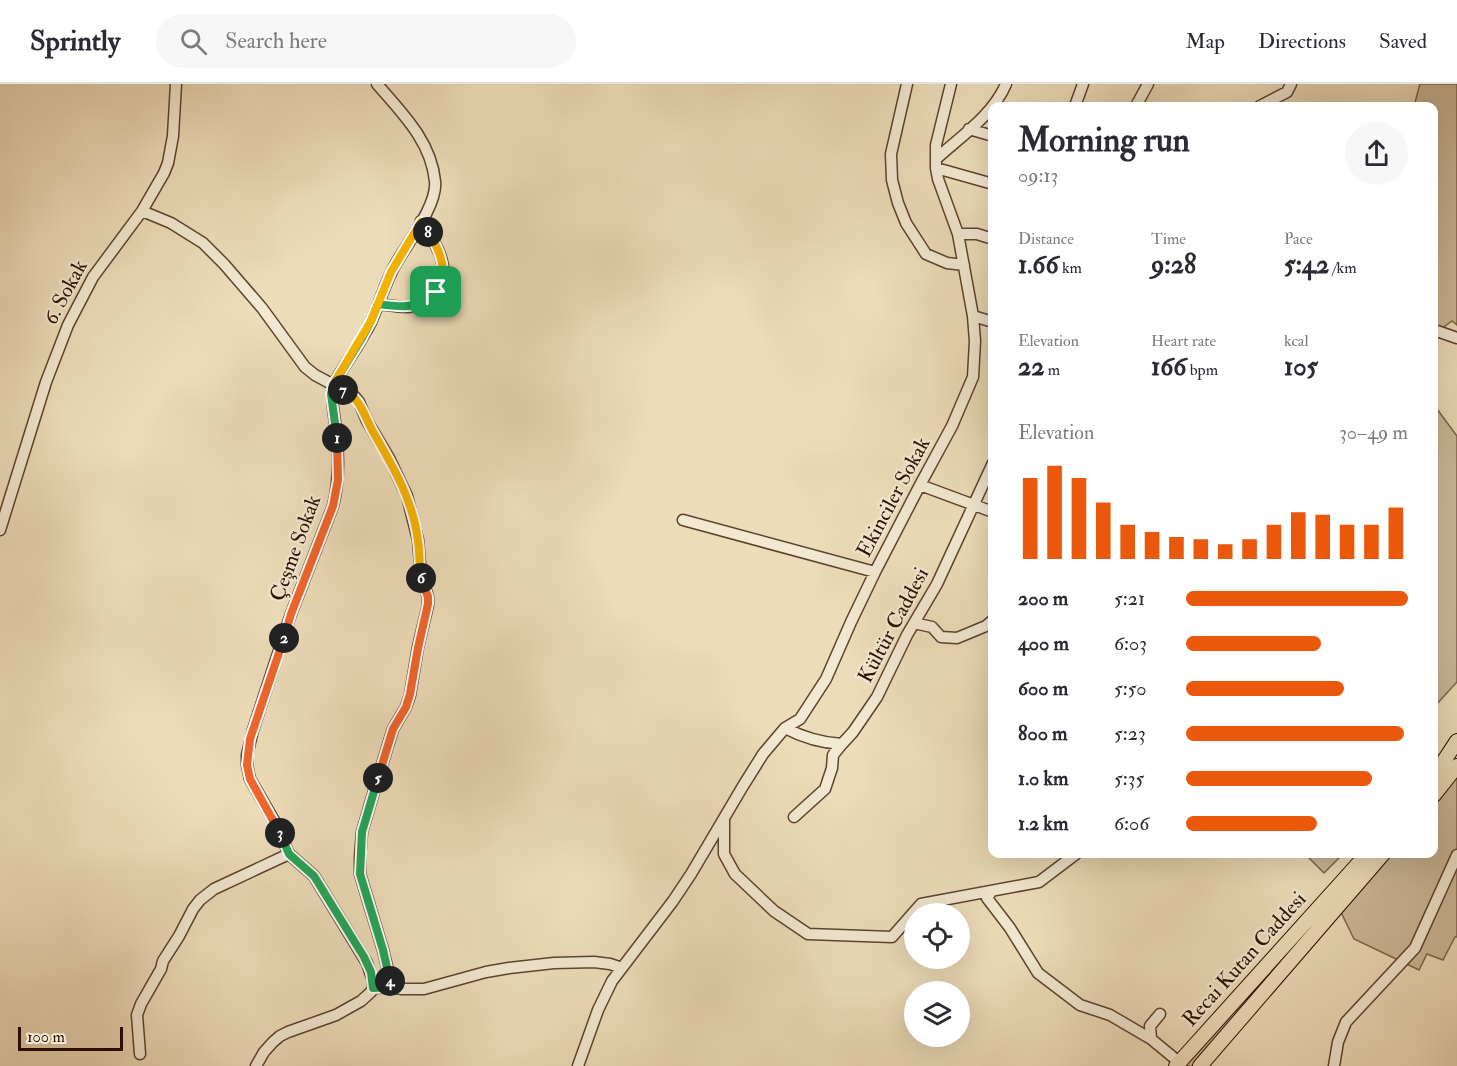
<!DOCTYPE html>
<meta charset="utf-8">
<style>
body{margin:0;font-family:"IM FELL Double Pica",serif;background:#f7f7f7;color:#2b2b33;height:100vh;display:flex;flex-direction:column;font-size:22px;white-space:nowrap}
*{box-sizing:border-box;margin:0}
p{font-size:20px;color:#7c7c81}
.icon{flex:none;width:33px;height:33px;fill:none;stroke:currentColor;stroke-width:2;stroke-linecap:round;stroke-linejoin:round}
.map{position:relative;flex:1;overflow:hidden}
.details{position:absolute;left:988px;top:18px;width:450px;height:756px;display:flex;flex-direction:column;background:#fff;border-radius:12px;box-shadow:0 6px 24px #0002}
.details>*{flex:none}
.fabs{position:absolute;left:904px;top:819px;display:grid;gap:12px}
.fabs a{display:grid;place-items:center;width:66px;height:66px;border-radius:50%;background:#fff;box-shadow:0 6px 24px #0002;font-size:30px}
.scale{position:absolute;left:18px;bottom:15px;width:105px;box-sizing:border-box;padding-left:6px;border:3px solid #2d0f00;border-top:0;font-size:16px;line-height:21px;white-space:nowrap;color:#2d0f00;-webkit-text-stroke:4px #f3e8d2;paint-order:stroke}
.pin{position:absolute;display:grid;place-items:center;width:51px;height:51px;color:#fff;margin:-26px;border-radius:12px;box-shadow:0 3px 9px #0006}
.km{position:absolute;width:30px;height:30px;margin:-15px;border-radius:50%;background:#222;color:#fff;font-size:16px;line-height:30px;text-align:center}
.round{display:grid;place-items:center;flex:none;width:63px;height:63px;border-radius:32px;background:#f7f7f7}
.summary{display:flex;align-items:center;justify-content:space-between;height:102px;padding:0 30px}
h1{font-size:33px;font-weight:700;line-height:45px}
.figures{display:grid;grid-template-columns:repeat(3,1fr);gap:9px;height:102px;padding:6px 30px}
.figures div{display:grid;align-content:center}
.figures b{font-size:26px;font-weight:700}
.figures small{font-size:16px;font-weight:400}
.figures p{font-size:16px}
.chart{height:168px;padding:12px 30px}
.chart p{display:flex;justify-content:space-between}
.chart svg{width:100%;height:108px;margin-top:6px;stroke:#ea580c;stroke-width:6}
ul{padding:0 30px;list-style:none;font-size:20px}
li{display:grid;grid-template-columns:96px 72px 1fr;align-items:center;height:45px}
li i{height:15px;border-radius:8px;background:#ea580c}
header{display:flex;align-items:center;gap:36px;box-sizing:border-box;height:84px;padding:0 30px;background:#fff;border-bottom:2px solid #e1e1e2}
header strong{font-size:28px}
nav{display:flex;gap:33px;margin-inline-start:auto;font-size:21px}
.search{width:420px;height:54px;background:#f7f7f7;display:flex;align-items:center;gap:15px;box-sizing:border-box;padding:0 21px;border-radius:33px;color:#7c7c81;font-size:22px}
.map>svg:first-child{display:block}
.green{fill:#ccb99a;stroke:#7c644d;stroke-width:1.5}
.lines{fill:none;stroke-linecap:round;stroke-linejoin:round}
.minor-casing{stroke:#5d422e;stroke-width:13}
.major-casing{stroke:#2d0f00;stroke-width:16}
.minor{stroke:#f3e8d2;stroke-width:10}
.major{stroke:#eddcb9;stroke-width:14}
.split-1-casing{stroke:#fff;stroke-width:12}
.split-2-casing{stroke:#fff;stroke-width:12}
.split-3-casing{stroke:#fff;stroke-width:12}
.split-4-casing{stroke:#fff;stroke-width:12}
.split-5-casing{stroke:#fff;stroke-width:12}
.split-6-casing{stroke:#fff;stroke-width:12}
.split-7-casing{stroke:#fff;stroke-width:12}
.split-8-casing{stroke:#fff;stroke-width:12}
.split-9-casing{stroke:#fff;stroke-width:12}
.split-1{stroke:#22a559;stroke-width:8}
.split-2{stroke:#f0652b;stroke-width:8}
.split-3{stroke:#f0652b;stroke-width:8}
.split-4{stroke:#22a559;stroke-width:8}
.split-5{stroke:#22a559;stroke-width:8}
.split-6{stroke:#f0652b;stroke-width:8}
.split-7{stroke:#f5b400;stroke-width:8}
.split-8{stroke:#f5b400;stroke-width:8}
.split-9{stroke:#f5b400;stroke-width:8}
.labels{text-anchor:middle;stroke-width:4.5;stroke-linejoin:round;paint-order:stroke}
.street-label{font-size:21px;fill:#2d0f00;stroke:#f3e8d2}
</style>
<header>
<strong>Sprintly</strong>
<div class="search"><svg class="icon" aria-label="search" viewBox="0 0 24 24"><circle cx="10" cy="10" r="6"/><path d="M15 15l6 6"/></svg>Search here</div>
<nav><a>Map</a><a>Directions</a><a>Saved</a></nav>
</header>
<div class="map">
<svg width="1457" height="982" viewBox="0 0 1457 982">
<rect width="100%" height="100%" fill="#eddcb9"/>
<filter id="stains"><feTurbulence type="fractalNoise" baseFrequency=".00333" numOctaves="4"/><feColorMatrix values="0 0 0 0 .2 0 0 0 0 .09 0 0 0 0 .02 0 0 0 .5 -.17"/></filter>
<radialGradient id="worn" r=".72"><stop offset=".6" stop-color="#630" stop-opacity="0"/><stop offset="1" stop-color="#630" stop-opacity=".3"/></radialGradient>
<path class="green" d="M1420,0H1457V241L1452,237L1434,250V22H1414Z
M1434,321L1457,352V598L1434,623Z
M1457,681V853H1455L1443,876L1427,870L1419,886L1354,855L1338,822L1382,770H1434V708Z
M1305,770H1343L1324,789Z
M1359,783L1363,787L1193,982H1185Z"/>
<g class="lines">
<g class="minor-casing">
<path id="minor" d="M907,0L891,70L892,96L898,119L906,139L926,170L947,179L964,181
M1075,22L1083,0
M1136,22L1148,0
M1260,22L1287,8L1291,0
M969,45L993,52
M936,75C960,53 993,31 1006,0
M936,84L993,100
M142,127L171,139L203,159L224,180L262,224L305,283L315,291L354,312L359,318L367,337L389,374L407,412L418,456L421,491L428,513V521L418,563L410,611L406,623L393,645L377,697L362,748L360,774V790L383,866L392,903
M958,150H977L993,155
M378,220C387,221 397,223 406,223C417,223 428,218 435,210C455,187 435,158 421,137
M973,232L993,238
M1434,249L1437,247L1457,254
M920,401L993,428
M683,436L875,488
M0,446L46,298L68,241L93,193L142,127L164,89L168,79L173,52L176,0
M914,539L932,543L941,553L957,554L986,542L993,536
M785,644C802,653 822,659 842,660L853,648L877,613L907,551L937,500L993,379
M794,733L825,705L832,684L833,671L842,660
M724,736V770L735,790L774,827L808,850L892,853L921,820L1039,798L1076,770
M991,808L987,814L1010,844L1038,889L1080,921L1110,931L1151,955
M373,904L392,903L401,905H424L486,888L509,884L554,879L594,878L610,880L622,884
M1160,930L1150,942L1151,955L1179,978
M140,970L137,931L141,920L161,885L163,877L179,852L193,825L200,816L214,805L289,770
M256,982L264,968L273,958L280,952L288,948L336,931L361,917L371,908L373,904V897L367,879L314,792L289,770L276,740L250,695L247,681V671L253,646L291,530L333,422C339,398 339,372 336,347C335,332 330,316 333,301C345,280 360,260 371,238C379,220 385,200 394,183C406,161 438,121 435,97C431,57 402,29 377,0
M578,982L598,926L612,897L673,817L691,790L743,702L763,670L785,644L800,635L826,595L851,538L875,488L920,401L952,342L973,293L975,257L973,232L958,150L938,95L936,84V61L951,0
M1334,982L1338,958L1346,938L1415,864L1457,771"/>
</g>
<g class="major-casing">
<path id="major" d="M1434,692L1457,657
M1434,711L1457,682
M1176,982L1367,770
M1200,982L1383,770"/>
</g>
<use href="#minor" class="minor"/>
<use href="#major" class="major"/>
</g>
<g class="lines">
<g class="split-1-casing">
<path id="split-1" d="M337,354L331,310L333,301L362,254L371,237L378,220C400,223 420,226 436,208"/>
</g>
<g class="split-2-casing">
<path id="split-2" d="M284,554L291,530L333,422L338,396L337,354"/>
</g>
<g class="split-3-casing">
<path id="split-3" d="M280,749L250,695L247,681L250,655L284,554"/>
</g>
<g class="split-4-casing">
<path id="split-4" d="M280,749L289,770L314,792L364,873L371,888L373,904L392,903L390,897"/>
</g>
<g class="split-5-casing">
<path id="split-5" d="M378,694L362,748L360,790L383,866L390,897"/>
</g>
<g class="split-6-casing">
<path id="split-6" d="M378,694L393,645L406,623L410,610L418,564L428,520V513L421,494"/>
</g>
<g class="split-7-casing">
<path id="split-7" d="M343,306C361,315 363,329 372,346C392,381 413,415 418,457C420,469 419,481 421,494"/>
</g>
<g class="split-8-casing">
<path id="split-8" d="M343,306L333,301L371,237L391,188L421,138L428,148"/>
</g>
<g class="split-9-casing">
<path id="split-9" d="M428,148C440,166 450,189 436,208"/>
</g>
<use href="#split-1" class="split-1"/>
<use href="#split-2" class="split-2"/>
<use href="#split-3" class="split-3"/>
<use href="#split-4" class="split-4"/>
<use href="#split-5" class="split-5"/>
<use href="#split-6" class="split-6"/>
<use href="#split-7" class="split-7"/>
<use href="#split-8" class="split-8"/>
<use href="#split-9" class="split-9"/>
</g>
<g class="labels">
<g class="street-label">
<text transform="translate(65 208) rotate(-62)" y="7">6. Sokak</text>
<text transform="translate(893 413) rotate(-62)" y="7">Ekinciler Sokak</text>
<text transform="translate(295 464) rotate(-70)" y="7">Çeşme Sokak</text>
<text transform="translate(893 541) rotate(-62)" y="7">Kültür Caddesi</text>
<text transform="translate(1244 875) rotate(-48)" y="7">Recai Kutan Caddesi</text>
</g>
</g>
<rect width="100%" height="100%" filter="url(#stains)"/>
<rect width="100%" height="100%" fill="url(#worn)"/>
</svg>
<div class="fabs">
<a><svg class="icon" aria-label="locate" viewBox="0 0 24 24"><circle cx="12" cy="12" r="6"/><path d="M12 2v4M12 18v4M2 12h4M18 12h4"/></svg></a>
<a><svg class="icon" aria-label="layers" viewBox="0 0 24 24"><path d="M12 4l9 5-9 5-9-5zM3 14l9 5 9-5"/></svg></a>
</div>
<div class="scale">100 m</div>
<div class="pin" style="left:436px;top:208px;background:#1e9e55"><svg class="icon" aria-label="arrive" viewBox="0 0 24 24"><path d="M6 21V4h12l-3 4 3 4H6"/></svg></div>
<b class="km" style="left:337px;top:354px">1</b>
<b class="km" style="left:284px;top:554px">2</b>
<b class="km" style="left:280px;top:749px">3</b>
<b class="km" style="left:390px;top:897px">4</b>
<b class="km" style="left:378px;top:694px">5</b>
<b class="km" style="left:421px;top:494px">6</b>
<b class="km" style="left:343px;top:306px">7</b>
<b class="km" style="left:428px;top:148px">8</b>
<section class="details">
<div class="summary"><div><h1>Morning run</h1><p>09:13</p></div><a class="round"><svg class="icon" aria-label="share" viewBox="0 0 24 24"><path d="M12 15V3M7 8l5-5 5 5M5 13v7h14v-7"/></svg></a></div>
<div class="figures">
<div><p>Distance</p><b>1.66<small> km</small></b></div>
<div><p>Time</p><b>9:28</b></div>
<div><p>Pace</p><b>5:42<small> /km</small></b></div>
</div>
<div class="figures">
<div><p>Elevation</p><b>22<small> m</small></b></div>
<div><p>Heart rate</p><b>166<small> bpm</small></b></div>
<div><p>kcal</p><b>105</b></div>
</div>
<div class="chart"><p><span>Elevation</span>30–49 m</p>
<svg viewBox="0 0 160 44" preserveAspectRatio="none"><path d="M5 44V11M15 44V6M25 44V11M35 44V21M45 44V30M55 44V33M65 44V35M75 44V36M85 44V38M95 44V36M105 44V30M115 44V25M125 44V26M135 44V30M145 44V30M155 44V23"/></svg>
</div>
<ul>
<li><b>200 m</b>5:21<i style="width:100%"></i></li>
<li><b>400 m</b>6:03<i style="width:61%"></i></li>
<li><b>600 m</b>5:50<i style="width:71%"></i></li>
<li><b>800 m</b>5:23<i style="width:98%"></i></li>
<li><b>1.0 km</b>5:35<i style="width:84%"></i></li>
<li><b>1.2 km</b>6:06<i style="width:59%"></i></li>
</ul>
</section>
</div>
